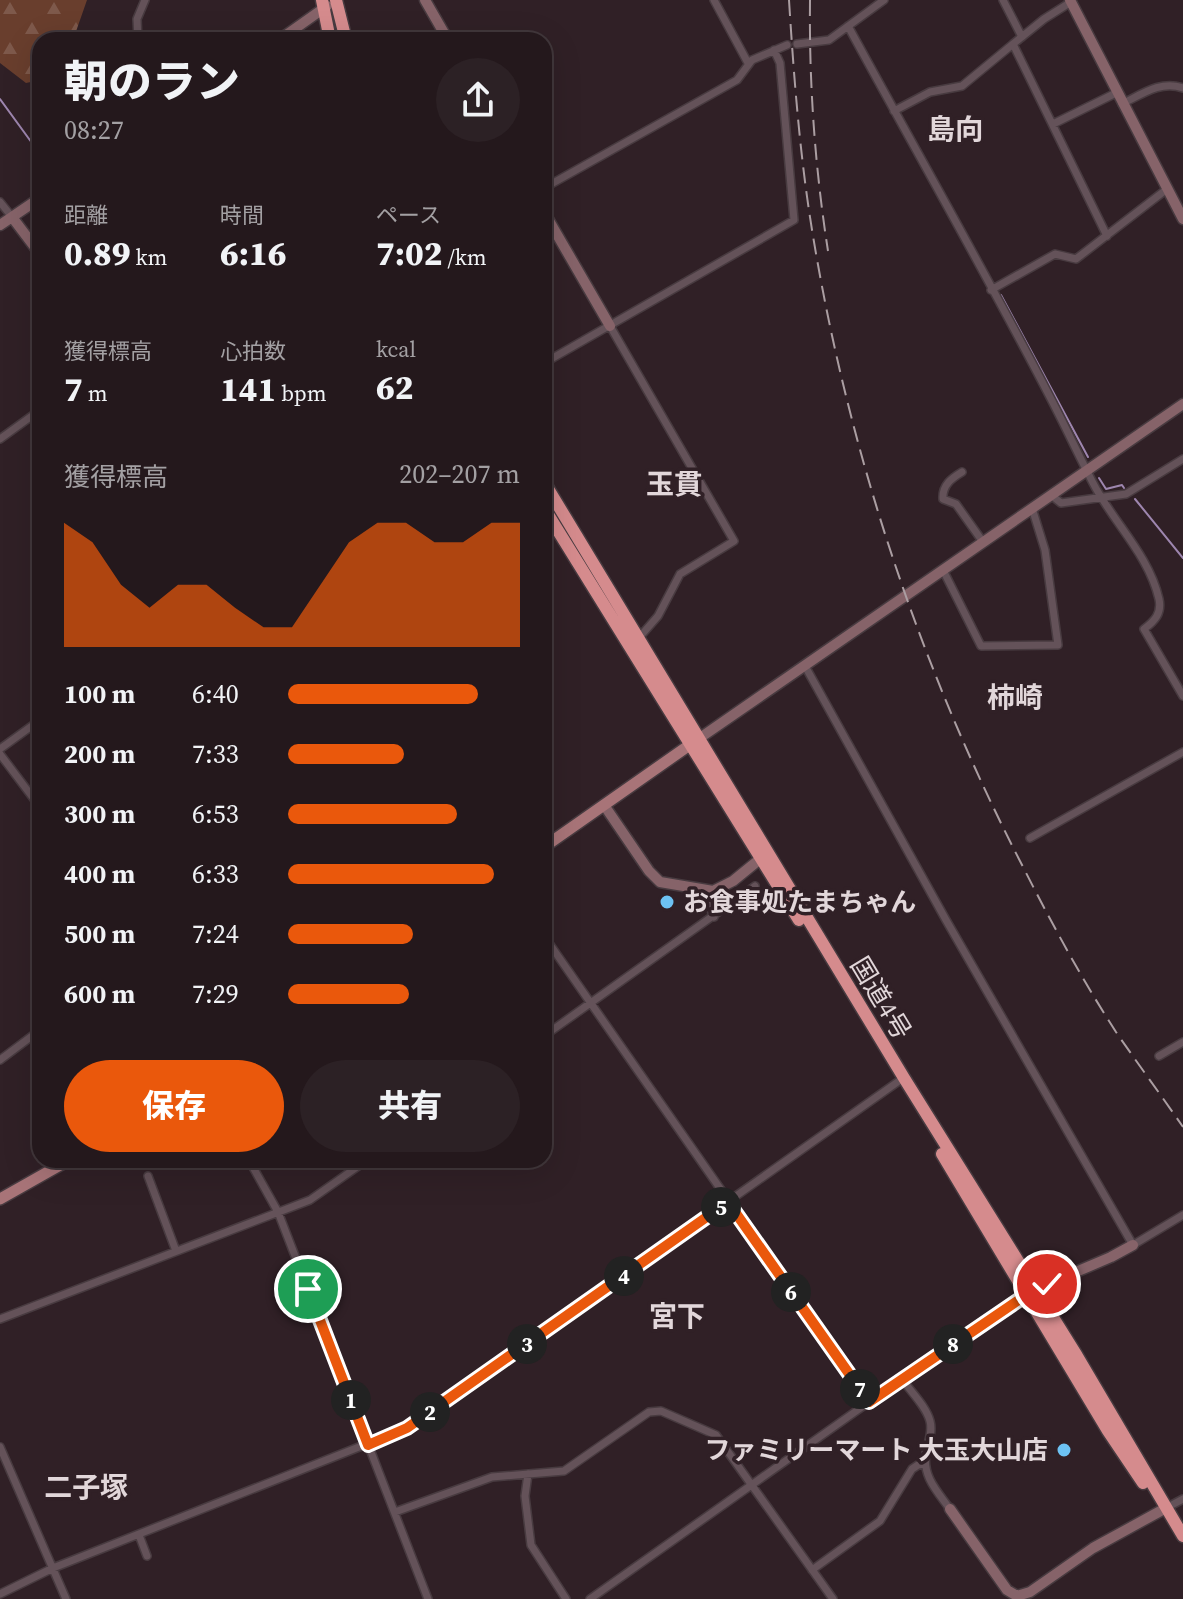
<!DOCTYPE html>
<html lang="ja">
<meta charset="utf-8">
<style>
body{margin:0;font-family:"Source Serif 4","Noto Sans JP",serif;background:#2c2125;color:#f1f3f6;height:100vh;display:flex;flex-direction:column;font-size:30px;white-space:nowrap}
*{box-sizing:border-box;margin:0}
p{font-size:26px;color:#a3a0a3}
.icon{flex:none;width:44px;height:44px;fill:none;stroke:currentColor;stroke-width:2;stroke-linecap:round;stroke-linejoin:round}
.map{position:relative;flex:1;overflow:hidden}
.sheet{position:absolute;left:32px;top:32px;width:520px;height:1136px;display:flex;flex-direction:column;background:#24181c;border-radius:24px;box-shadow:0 8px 32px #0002,0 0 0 2px #41373b}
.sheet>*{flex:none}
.pin{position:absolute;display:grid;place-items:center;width:68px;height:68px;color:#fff;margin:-34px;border:4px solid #fff;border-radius:50%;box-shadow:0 2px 8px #0007}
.km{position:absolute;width:40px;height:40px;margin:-20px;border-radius:50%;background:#222;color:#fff;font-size:22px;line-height:40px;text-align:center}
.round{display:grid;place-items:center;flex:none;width:84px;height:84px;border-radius:42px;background:#2c2125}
.overview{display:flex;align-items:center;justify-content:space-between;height:136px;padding:0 32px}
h1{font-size:44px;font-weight:800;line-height:60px}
.metrics{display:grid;grid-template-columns:repeat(3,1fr);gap:12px;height:136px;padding:8px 32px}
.metrics div{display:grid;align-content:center}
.metrics b{font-size:34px;font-weight:800}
.metrics small{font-size:22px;font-weight:400}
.metrics p{font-size:22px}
.chart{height:224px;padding:16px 32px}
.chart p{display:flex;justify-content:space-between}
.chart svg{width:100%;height:144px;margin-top:8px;fill:#ea580c;opacity:.7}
.action{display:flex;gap:16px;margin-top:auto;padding:16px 32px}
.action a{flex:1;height:92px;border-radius:48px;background:#ea580c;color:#fff;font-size:32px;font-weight:800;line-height:92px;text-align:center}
.action a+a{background:#2c2125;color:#f1f3f6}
ul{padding:0 32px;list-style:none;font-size:26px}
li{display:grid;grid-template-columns:128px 96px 1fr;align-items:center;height:60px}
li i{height:20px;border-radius:10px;background:#ea580c}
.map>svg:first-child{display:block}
.forest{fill:url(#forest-firs)}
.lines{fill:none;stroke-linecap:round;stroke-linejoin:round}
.stream{stroke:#9e86af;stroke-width:2}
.street-casing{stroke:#483b40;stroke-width:10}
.secondary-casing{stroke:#483b40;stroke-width:13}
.primary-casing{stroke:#483b40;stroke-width:14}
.highway-casing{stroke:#483b40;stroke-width:15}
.street{stroke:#645259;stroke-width:7}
.secondary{stroke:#866369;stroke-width:10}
.primary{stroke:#a87478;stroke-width:11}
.highway{stroke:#d58b8d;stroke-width:12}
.rail{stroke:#ab9ea2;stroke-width:2;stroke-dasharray:16 8;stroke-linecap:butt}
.route-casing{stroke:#fff;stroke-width:16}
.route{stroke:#ea580c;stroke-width:10}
.poi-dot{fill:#6dc2f3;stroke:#302026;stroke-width:3}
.labels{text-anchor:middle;stroke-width:7;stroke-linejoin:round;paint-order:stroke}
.poi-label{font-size:26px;font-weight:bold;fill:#e2d7da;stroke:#302026;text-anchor:start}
.street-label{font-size:26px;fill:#e2d7da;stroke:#302026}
.neighbourhood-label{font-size:28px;font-weight:bold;fill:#e2d7da;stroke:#302026}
</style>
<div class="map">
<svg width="1183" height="1599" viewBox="0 0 1183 1599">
<defs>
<pattern id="forest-firs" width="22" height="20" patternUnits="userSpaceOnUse" patternTransform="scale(2)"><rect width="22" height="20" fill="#693e2d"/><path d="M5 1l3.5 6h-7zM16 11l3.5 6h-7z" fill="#7e594b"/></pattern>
</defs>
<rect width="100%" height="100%" fill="#302026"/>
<path class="forest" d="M0,0H87L73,40H40V80L26,83L0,63Z"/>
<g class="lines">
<path class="stream" d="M0,99L40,154
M1001,295L1088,457
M1099,478L1106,489L1122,485L1124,488
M1135,499L1183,558"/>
<g class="street-casing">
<path id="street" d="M714,0L748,63
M1003,0L1022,37
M1071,2L1044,19L1013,44L1107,236
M848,26C916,151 987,275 1052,401C1066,428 1079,456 1093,483C1113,522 1149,555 1159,599C1162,613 1155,621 1144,629L1183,696
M138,40L137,19L145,0
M797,44L829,40L884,0
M1122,104C1142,94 1161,80 1183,88
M894,111L930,92L962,86L1013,44
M1053,124L1116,93
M544,188L737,80L752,60L787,45
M0,202L12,217
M991,290L1055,254L1076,259L1167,189
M610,326L734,541L680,574L658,616L637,640
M544,363L794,220L780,63L774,50
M0,439L40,410
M962,472C952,478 942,485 943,499L956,504L983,542
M1051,495L1061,503L1126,494L1183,459
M943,570L981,646L1058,645L1045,550L1032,508
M805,666L946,920L1133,1245L1183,1215
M0,749L40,720
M0,754L40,807
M1030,838L1183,752
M701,889L714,917
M544,936L869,1402L590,1599
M544,1036L755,886
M1159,1056L1183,1042
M0,1060L40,1030
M249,1160L278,1212L428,1599
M148,1176L176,1251
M0,1319L310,1200L367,1160
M902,1379C911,1392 926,1406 930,1421C933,1432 928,1442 926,1453C922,1476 937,1491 950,1509
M0,1447L66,1599
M528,1474L525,1496L531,1545L566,1599
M1166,1508L1183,1499
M395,1512L492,1477L564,1471L649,1412L661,1411L716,1435L833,1599
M139,1535L147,1556
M812,1570L880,1521L912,1469L918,1465L925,1464
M0,1594L53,1568L407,1428L899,1081"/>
</g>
<g class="secondary-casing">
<path id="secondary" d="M425,0L448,40
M1070,0L1183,219
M279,40L327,6
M544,212L610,326
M12,217L40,254
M0,225L40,198
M694,742L1183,404
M604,805L649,871L660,882L713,891L733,881L760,859
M869,1402L1036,1289L1111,1257L1133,1245
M950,1509L1007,1590L1017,1596L1030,1592L1093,1548L1166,1508"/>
</g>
<g class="primary-casing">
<path id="primary" d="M544,847L691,744
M0,1199L69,1160"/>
</g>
<g class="highway-casing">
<path id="highway" d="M322,0L330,40
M336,0L346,40
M544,482L904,1078L1077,1356L1183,1536
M544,508L799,920
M942,1154L1108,1431L1143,1483"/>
</g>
<use href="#street" class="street"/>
<use href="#secondary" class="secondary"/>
<use href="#primary" class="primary"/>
<use href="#highway" class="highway"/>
<path class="rail" d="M789,0C794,79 800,158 813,236C849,453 920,667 1021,863C1050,920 1081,978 1116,1032C1138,1064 1161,1095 1183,1127
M810,0C809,84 815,168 828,251"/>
</g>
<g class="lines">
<g class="route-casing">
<path id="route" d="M308,1289L368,1445L407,1428L728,1202L869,1402L1026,1295L1047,1284"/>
</g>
<use href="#route" class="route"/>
</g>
<g class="poi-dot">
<circle cx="667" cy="902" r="8"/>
<circle cx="1064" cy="1450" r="8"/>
</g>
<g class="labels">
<g class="poi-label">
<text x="683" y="911">お食事処たまちゃん</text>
<text x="1048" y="1459" text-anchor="end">ファミリーマート 大玉大山店</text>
</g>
<g class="street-label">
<text transform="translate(881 998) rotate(59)" y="9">国道4号</text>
</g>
<g class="neighbourhood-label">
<text x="955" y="139">島向</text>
<text x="674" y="494">玉貫</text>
<text x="1015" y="707">柿崎</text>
<text x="677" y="1326">宮下</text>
<text x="86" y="1497">二子塚</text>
</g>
</g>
</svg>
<div class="pin" style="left:308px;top:1289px;background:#1e9e55"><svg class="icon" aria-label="arrive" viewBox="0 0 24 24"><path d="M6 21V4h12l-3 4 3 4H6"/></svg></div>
<div class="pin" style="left:1047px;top:1284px;background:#d93025"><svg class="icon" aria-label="check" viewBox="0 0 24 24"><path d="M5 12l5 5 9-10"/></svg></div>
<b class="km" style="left:351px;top:1400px">1</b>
<b class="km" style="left:430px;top:1412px">2</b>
<b class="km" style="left:527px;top:1344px">3</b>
<b class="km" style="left:624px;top:1276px">4</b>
<b class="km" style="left:721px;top:1207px">5</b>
<b class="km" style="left:791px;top:1292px">6</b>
<b class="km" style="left:860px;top:1389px">7</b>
<b class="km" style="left:953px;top:1344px">8</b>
<section class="sheet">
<div class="overview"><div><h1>朝のラン</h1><p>08:27</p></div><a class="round"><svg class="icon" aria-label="share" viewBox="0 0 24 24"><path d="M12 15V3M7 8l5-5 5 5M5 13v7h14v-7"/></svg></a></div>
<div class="metrics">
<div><p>距離</p><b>0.89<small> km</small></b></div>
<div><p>時間</p><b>6:16</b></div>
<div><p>ペース</p><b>7:02<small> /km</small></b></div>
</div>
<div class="metrics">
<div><p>獲得標高</p><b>7<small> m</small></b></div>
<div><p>心拍数</p><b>141<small> bpm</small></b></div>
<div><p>kcal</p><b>62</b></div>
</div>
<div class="chart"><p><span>獲得標高</span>202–207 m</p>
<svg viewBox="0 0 160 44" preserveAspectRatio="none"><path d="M0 44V6L10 12L20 25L30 32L40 25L50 25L60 32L70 38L80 38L90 25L100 12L110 6L120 6L130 12L140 12L150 6L160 6V44z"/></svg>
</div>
<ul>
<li><b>100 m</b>6:40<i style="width:82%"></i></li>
<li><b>200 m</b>7:33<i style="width:50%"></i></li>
<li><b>300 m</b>6:53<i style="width:73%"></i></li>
<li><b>400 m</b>6:33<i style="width:89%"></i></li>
<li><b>500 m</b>7:24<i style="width:54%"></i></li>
<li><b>600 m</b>7:29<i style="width:52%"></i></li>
</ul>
<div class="action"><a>保存</a><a>共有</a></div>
</section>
</div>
